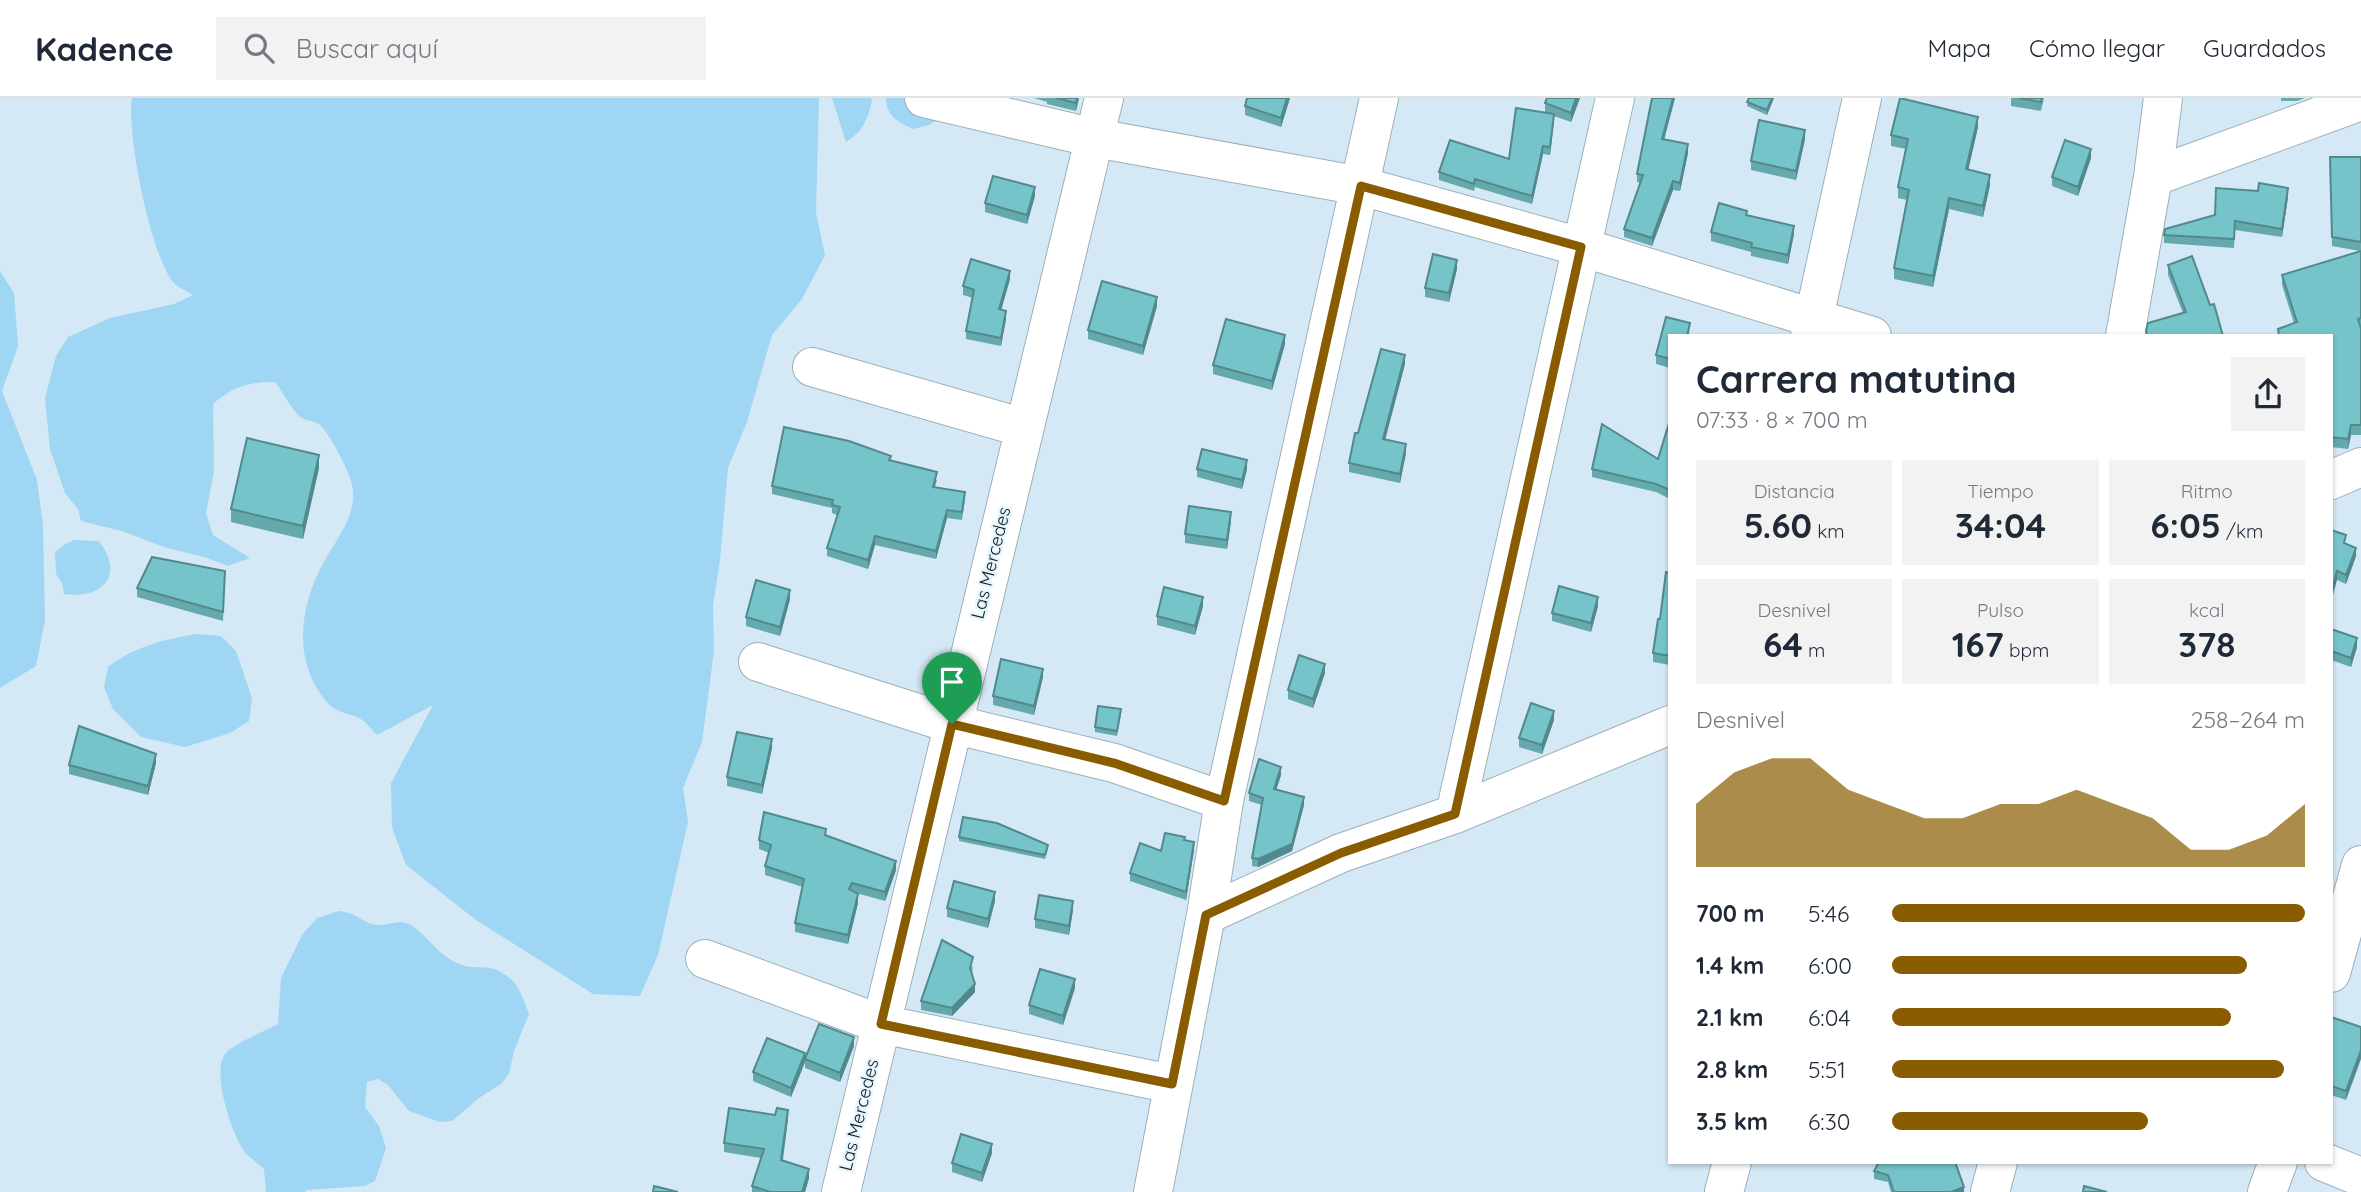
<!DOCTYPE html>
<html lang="es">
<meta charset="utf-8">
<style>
body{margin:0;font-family:Quicksand,sans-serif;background:#f2f2f3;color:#1f2937;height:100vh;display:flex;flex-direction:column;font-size:26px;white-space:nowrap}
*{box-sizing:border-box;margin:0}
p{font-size:23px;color:#747a83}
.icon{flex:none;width:38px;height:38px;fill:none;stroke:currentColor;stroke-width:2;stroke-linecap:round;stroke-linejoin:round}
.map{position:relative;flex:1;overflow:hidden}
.panel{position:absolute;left:1668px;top:236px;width:665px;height:830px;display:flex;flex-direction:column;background:#fff;border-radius:0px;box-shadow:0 2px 5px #0004}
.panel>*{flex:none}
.pin{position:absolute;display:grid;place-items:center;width:60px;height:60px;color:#fff;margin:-72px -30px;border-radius:50% 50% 50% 0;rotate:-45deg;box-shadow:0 0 7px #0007}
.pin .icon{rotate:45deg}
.round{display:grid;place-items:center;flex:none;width:74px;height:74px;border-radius:0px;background:#f2f2f3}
.head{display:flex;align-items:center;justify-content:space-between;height:119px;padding:0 28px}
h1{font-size:38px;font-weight:700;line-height:52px}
.stats{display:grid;grid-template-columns:repeat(3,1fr);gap:10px;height:119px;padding:7px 28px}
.stats div{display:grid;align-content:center;border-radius:0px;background:#f2f2f3;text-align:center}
.stats b{font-size:35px;font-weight:700}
.stats small{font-size:19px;font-weight:400}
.stats p{font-size:19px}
.chart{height:196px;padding:14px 28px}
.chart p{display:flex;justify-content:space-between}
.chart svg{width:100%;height:126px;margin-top:7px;fill:#8a5c00;opacity:.7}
ul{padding:0 28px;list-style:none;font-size:23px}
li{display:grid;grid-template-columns:112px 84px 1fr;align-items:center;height:52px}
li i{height:18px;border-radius:9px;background:#8a5c00}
header{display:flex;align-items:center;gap:42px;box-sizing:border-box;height:98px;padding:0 35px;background:#fff;border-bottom:2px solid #e0e1e3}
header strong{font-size:33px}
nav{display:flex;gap:38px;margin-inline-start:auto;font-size:24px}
.search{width:490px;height:63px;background:#f2f2f3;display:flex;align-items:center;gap:18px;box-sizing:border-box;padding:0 24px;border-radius:0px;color:#747a83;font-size:26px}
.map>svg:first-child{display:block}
.green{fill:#9fd6f3}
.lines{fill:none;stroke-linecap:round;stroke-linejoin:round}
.minor-casing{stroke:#9cb0bb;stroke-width:40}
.minor{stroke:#fff;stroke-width:38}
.wall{fill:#65a9ad}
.shaded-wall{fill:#52898d}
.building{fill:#75c4c9;stroke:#52898d;stroke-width:2}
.route-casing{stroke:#fff;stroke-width:14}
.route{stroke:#8a5c00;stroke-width:9}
.labels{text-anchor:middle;stroke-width:5;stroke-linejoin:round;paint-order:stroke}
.street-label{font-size:18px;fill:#141c20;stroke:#e5f6ff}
</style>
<header>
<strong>Kadence</strong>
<div class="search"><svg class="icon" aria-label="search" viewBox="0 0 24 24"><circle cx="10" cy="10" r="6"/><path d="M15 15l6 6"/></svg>Buscar aquí</div>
<nav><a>Mapa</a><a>Cómo llegar</a><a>Guardados</a></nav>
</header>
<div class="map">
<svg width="2361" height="1094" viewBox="0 0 2361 1094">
<rect width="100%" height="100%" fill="#d4e9f5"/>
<path class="green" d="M132,0H819L816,115L825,157L802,201L772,237L747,324L728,370L720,462L713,507L714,553L702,644L683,690L688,724L658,857L640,898L593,896L476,822L406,767L392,729L391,685L433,607L377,637C371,631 365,622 357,619C341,613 333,614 322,598C292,557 301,504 325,462C339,438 360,412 351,383C348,371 329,335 320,327C315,323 306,323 300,319C291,311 283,294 275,284C248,284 234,288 213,306L214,373L206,415L213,437L250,460L228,468L207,460L164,449L122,433L81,423L78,411L65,395L50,351L45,300L56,258L68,239L110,220L174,206L193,197C188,194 180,190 175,186C151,162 126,33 132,0Z
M832,0H871L872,3C867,23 863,33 846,44Z
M886,0H945C940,24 936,26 913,31C898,24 886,18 886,0Z
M0,173L14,195L18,248L2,293L37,382L43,427L45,522L36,568L0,590Z
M74,442L99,443C125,477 103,501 64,496L62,485L56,476L55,454L64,447Z
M197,536L221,538L236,553L252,600L249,623L230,635L185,649L141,639L113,611L104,589L108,569C134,549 164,541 197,536Z
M339,813C356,814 365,827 379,827C391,827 399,820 411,827C428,838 437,856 457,865C479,875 488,861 512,882C520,890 525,906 529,916L514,953L509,976L501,986L479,1000L452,1023L440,1024L409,1013L388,987L378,981L367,984L365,1009L379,1028L386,1050L375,1083L365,1088L306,1092L305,1094H266L264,1071C258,1065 249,1060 244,1053C232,1036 210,972 226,955C232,947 267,932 278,926L281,880L302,837L317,820Z"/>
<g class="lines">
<g class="minor-casing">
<path id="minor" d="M924,0L1095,40L1361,88L1581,149L1872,238
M2153,79L2361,3
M1810,238L1862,0
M2125,238L2153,79L2163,0
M812,269L1024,330
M2331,382L2361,369
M758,564L952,626L1114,665L1224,703
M1455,716L1615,0
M1206,817L1341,755L1455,716L1670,627
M705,861L881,926L1172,986
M2331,875L2361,767
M2324,1064L2361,1079
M841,1094L1104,0
M1153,1094L1206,817L1224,703L1379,0
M1724,1094L1732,1064
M1990,1094L1998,1064
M2267,1094L2278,1064"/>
</g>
<use href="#minor" class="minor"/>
</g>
<path class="wall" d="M1034,0H1079L1076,13L1047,6V4Z
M1247,0H1290L1281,29L1245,17V8Z
M1580,0L1571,24L1554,18L1550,57L1543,56L1532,106L1475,89L1474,93L1439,82V74L1509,61L1545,14V5Z
M1675,0L1664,42L1688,55L1680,93L1673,92L1652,148L1624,139V131L1641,85L1637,84V76Z
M1749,0H1774L1767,17L1747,8Z
M2011,0H2044L2041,13L2011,8Z
M2281,0H2305L2297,3H2281Z
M1978,29L1968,72L1990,87L1983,119L1949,111L1933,189L1894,181V170L1907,102L1898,100V89L1906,51L1891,48V37Z
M1805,41L1796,82L1751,72V63Z
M2330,59H2361V337H2351L2348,351L2331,349V238H2278V231L2294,225L2282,187V177L2360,153L2332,148Z
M2091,60L2078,98L2052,88V79Z
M1035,98L1027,126L985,114V105Z
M2288,99L2282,139L2235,132L2234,150L2164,145V137Z
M1747,117L1794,136L1788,166L1751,158V154L1711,143V134Z
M2168,167L2210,207L2223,238H2146V233L2183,215L2168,177Z
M1457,171L1449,204L1425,199V190Z
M1010,181L1001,212L1006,221L1001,248L966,241V233L973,200L963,197V188Z
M1157,208L1143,257L1088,241V232Z
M1666,219L1690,225L1689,238H1670V270L1656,266V257Z
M1285,246L1272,292L1213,276V267Z
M1405,266L1385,341L1406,355L1400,385L1349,374V365L1358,335Z
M1670,322V401L1656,394L1592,379V371L1658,361Z
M891,362L937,382L935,389L965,402L962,422L947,420L936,461L875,447L868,471L827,458V450L837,417L832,415V410L772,396V388Z
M319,370L303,441L231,424V411Z
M1197,371H1247L1242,391L1197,379Z
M1231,423L1227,451L1185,445V436Z
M2331,432L2346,446L2356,458L2346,486L2337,482Z
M225,473L223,523L137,499V490Z
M1670,475V567L1653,564V555Z
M790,501L780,538L746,528V519Z
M1203,508L1195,537L1157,527V518Z
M1598,508L1591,534L1552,523V515Z
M2331,531L2357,549L2351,569L2331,562Z
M1325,575L1313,610L1288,601V592Z
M1043,579L1034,617L993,607V598Z
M1121,616L1117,638L1095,634V629Z
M1554,622L1542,656L1519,649V640Z
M772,650L762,696L727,688V679Z
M156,665L148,697L69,676V667Z
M1281,677L1276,692L1304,707L1292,753L1258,769L1252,768V760L1262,707L1249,703V695Z
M826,738L896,772L885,803L856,795L858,805L848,846L795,834V825L803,789L765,777V768L769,755L759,751V742Z
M959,739L1048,751L1045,761L959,743Z
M1185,742L1194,752L1186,802L1130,783V775L1161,753Z
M995,803L988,830L947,819V810Z
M1073,812L1069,837L1035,830V821Z
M973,868L972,874L975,894L952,918L921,912V903Z
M1075,890L1063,927L1029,916V907Z
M2331,919L2361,929L2346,1002L2331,997Z
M854,948L840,984L805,970V961Z
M805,964L791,999L753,983V974Z
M788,1021L783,1062L809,1080L805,1094H752V1088L761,1060L724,1054V1045Z
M992,1055L982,1084L952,1074V1065Z
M1874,1073L1964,1094H1891L1888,1084L1874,1081Z"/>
<path class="shaded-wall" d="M1077,0H1079L1076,13V5Z
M1287,0H1290L1281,29V20Z
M1576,0H1580L1571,24V15Z
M1673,0H1675L1662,49V41Z
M1772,0H1774L1767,17V12Z
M1554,16V23L1550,57V49Z
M1978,19V29L1966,82V71Z
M1805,32V41L1796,82V73Z
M1688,46V55L1680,93V85Z
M1543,48V56L1532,106V98Z
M2091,51V60L2078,98V89Z
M1990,77V87L1983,119V108Z
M1673,83V92L1652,148V140Z
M1035,89V98L1027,126V117Z
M2288,90V99L2282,139V131Z
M1949,100V111L1933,189V178Z
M1794,128V136L1788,166V157Z
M1457,162V171L1449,204V195Z
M1010,173V181L999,220V211Z
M1157,199V208L1143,257V248Z
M1006,213V221L1001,248V240Z
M1285,237V246L1272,292V283Z
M1405,257V266L1383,350V341Z
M2351,327V337L2348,351V341Z
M1406,346V355L1400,385V376Z
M319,357V370L303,441V428Z
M1247,362V371L1242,391V382Z
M947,412V420L936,461V453Z
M1231,414V423L1227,451V442Z
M875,438V447L868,471V462Z
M2356,450V458L2346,486V477Z
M2337,473V482L2331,504V496Z
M790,492V501L780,538V529Z
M1203,499V508L1195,537V528Z
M1598,499V508L1591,534V525Z
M2357,540V549L2351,569V560Z
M1325,566V575L1313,610V601Z
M1043,571V579L1034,617V608Z
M1554,613V622L1542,656V647Z
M772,641V650L762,696V687Z
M156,656V665L148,697V688Z
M1281,669V677L1274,699V691Z
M1304,699V707L1292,753L1258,769V761Z
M1194,744V752L1186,802V794Z
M896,763V772L885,803V794Z
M995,794V803L988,830V821Z
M858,796V805L848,846V837Z
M1073,803V812L1069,837V828Z
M1075,881V890L1063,927V918Z
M975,886V894L952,918V910Z
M854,939V948L840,984V975Z
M2361,952V961L2346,1002V993Z
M805,955V964L791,999V990Z
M788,1012V1021L781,1071V1062Z
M992,1046V1055L982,1084V1075Z
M809,1071V1080L805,1094H802Z
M1964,1089V1094H1951Z"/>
<path class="building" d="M1056,0H1077L1076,5Z
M1247,0H1287L1281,20L1245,8Z
M1547,0H1576L1571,15L1545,5Z
M1652,0H1673L1662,41L1688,46L1680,85L1673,83L1652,140L1624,131L1643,77L1637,76Z
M1749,0H1772L1767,12L1747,4Z
M1900,0L1978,19L1966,71L1990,77L1983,108L1949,100L1933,178L1894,170L1909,92L1898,89L1908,41L1891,37Z
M2018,0H2042L2041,4Z
M1516,10L1554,16L1550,49L1543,48L1532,98L1475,81L1474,86L1439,74L1450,42L1509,61Z
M1759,22L1805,32L1796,73L1751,63Z
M2065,42L2091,51L2078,89L2052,79Z
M2330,59H2361V144L2332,139Z
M993,78L1035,89L1027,117L985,105Z
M2259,85L2288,90L2282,131L2235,123L2234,141L2164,137L2165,131L2215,117L2216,90L2258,93Z
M1719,105L1747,113L1746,117L1794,128L1788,157L1751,149L1752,145L1711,134Z
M2361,153V220L2358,221L2361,231V327H2351L2348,341L2331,339V238H2278H2279L2278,231L2297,224L2282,177Z
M1433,156L1457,162L1449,195L1425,190Z
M2192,158L2210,207L2214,206L2223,238H2148L2146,233L2148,225L2186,214L2168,167Z
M971,161L1010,173L999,211L1006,213L1001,240L966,233L974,192L963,188Z
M1102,183L1157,199L1143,248L1088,232Z
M1666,219L1690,225L1687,238H1670V261L1656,257Z
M1226,221L1285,237L1272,283L1213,267Z
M1381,251L1405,257L1383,341L1406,346L1400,376L1349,365L1355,335H1358Z
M1670,322V392L1656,386L1592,371L1602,326L1658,361Z
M784,329L849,343L891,358L889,362L937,374L933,389L965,394L962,414L947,412L936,453L875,438L868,462L827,450L840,409L832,407L833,402L772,388Z
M247,340L319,357L303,428L231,411Z
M1202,351L1247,362L1242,382L1197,371Z
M1189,408L1231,414L1227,442L1185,436Z
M2331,432L2346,437L2344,445L2356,450L2346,477L2337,473L2331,496Z
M152,459L225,473L223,514L137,490Z
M1666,474L1670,475V558L1653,555L1658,521H1660Z
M756,482L790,492L780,529L746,519Z
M1559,488L1598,499L1591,525L1552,515Z
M1164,489L1203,499L1195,528L1157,518Z
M2331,531L2357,540L2351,560L2331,553Z
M1299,557L1325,566L1313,601L1288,592Z
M1001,561L1043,571L1034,608L993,598Z
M1531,605L1554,613L1542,647L1519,640Z
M1098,608L1121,611L1117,633L1095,629Z
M79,628L156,656L148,688L69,667Z
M737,634L772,641L762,687L727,679Z
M1259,661L1281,669L1274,691L1304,699L1292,746L1258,761L1252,760L1263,700L1249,695Z
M764,714L826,731L825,737L896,763L885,794L852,785L849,791L858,796L848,837L795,825L804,781L765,768L771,747L759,742Z
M963,719L997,725L1048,747L1045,757L959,739Z
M1165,735L1185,739L1184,742L1194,744L1186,794L1130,775L1140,745L1161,753Z
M954,783L995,794L988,821L947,810Z
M1039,797L1073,803L1069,828L1035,821Z
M942,842L973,859L970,870L975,886L952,910L921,903Z
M1040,871L1075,881L1063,918L1029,907Z
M2331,919L2361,929V952L2346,993L2331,988Z
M819,926L854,939L840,975L805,961Z
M767,940L805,955L791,990L753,974Z
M729,1010L775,1017L777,1010L788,1012L781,1062L809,1071L802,1094H770L752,1088L764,1051L724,1045Z
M961,1036L992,1046L982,1075L952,1065Z
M1879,1064H1955L1964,1089L1951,1094H1894L1888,1077L1874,1073Z
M654,1088L678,1094H653Z
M2084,1088L2107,1094H2083Z"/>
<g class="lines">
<g class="route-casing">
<path id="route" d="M1361,88L1581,149L1455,716L1341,755L1206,817L1172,986L881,926L952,626L1114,665L1224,703Z"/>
</g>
<use href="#route" class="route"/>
</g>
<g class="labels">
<g class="street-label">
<text transform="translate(991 465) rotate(-76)" y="6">Las Mercedes</text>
<text transform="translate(859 1017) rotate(-76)" y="6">Las Mercedes</text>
</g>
</g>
</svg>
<div class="pin" style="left:952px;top:626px;background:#1e9e55"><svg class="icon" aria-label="arrive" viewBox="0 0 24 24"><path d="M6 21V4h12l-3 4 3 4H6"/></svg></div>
<section class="panel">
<div class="head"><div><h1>Carrera matutina</h1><p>07:33 · 8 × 700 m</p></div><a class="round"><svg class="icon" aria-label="share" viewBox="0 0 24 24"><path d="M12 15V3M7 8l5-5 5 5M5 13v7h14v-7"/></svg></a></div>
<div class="stats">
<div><p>Distancia</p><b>5.60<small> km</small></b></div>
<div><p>Tiempo</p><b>34:04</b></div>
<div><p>Ritmo</p><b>6:05<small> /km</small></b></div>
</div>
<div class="stats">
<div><p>Desnivel</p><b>64<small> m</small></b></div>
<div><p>Pulso</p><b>167<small> bpm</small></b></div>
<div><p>kcal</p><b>378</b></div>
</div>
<div class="chart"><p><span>Desnivel</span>258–264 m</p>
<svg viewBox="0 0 160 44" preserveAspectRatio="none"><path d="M0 44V22L10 11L20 6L30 6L40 17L50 22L60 27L70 27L80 22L90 22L100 17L110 22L120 27L130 38L140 38L150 33L160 22V44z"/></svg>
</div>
<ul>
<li><b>700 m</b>5:46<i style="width:100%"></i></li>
<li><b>1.4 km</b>6:00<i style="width:86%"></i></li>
<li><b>2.1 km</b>6:04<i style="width:82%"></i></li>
<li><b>2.8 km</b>5:51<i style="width:95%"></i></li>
<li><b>3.5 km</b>6:30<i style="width:62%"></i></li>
</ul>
</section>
</div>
